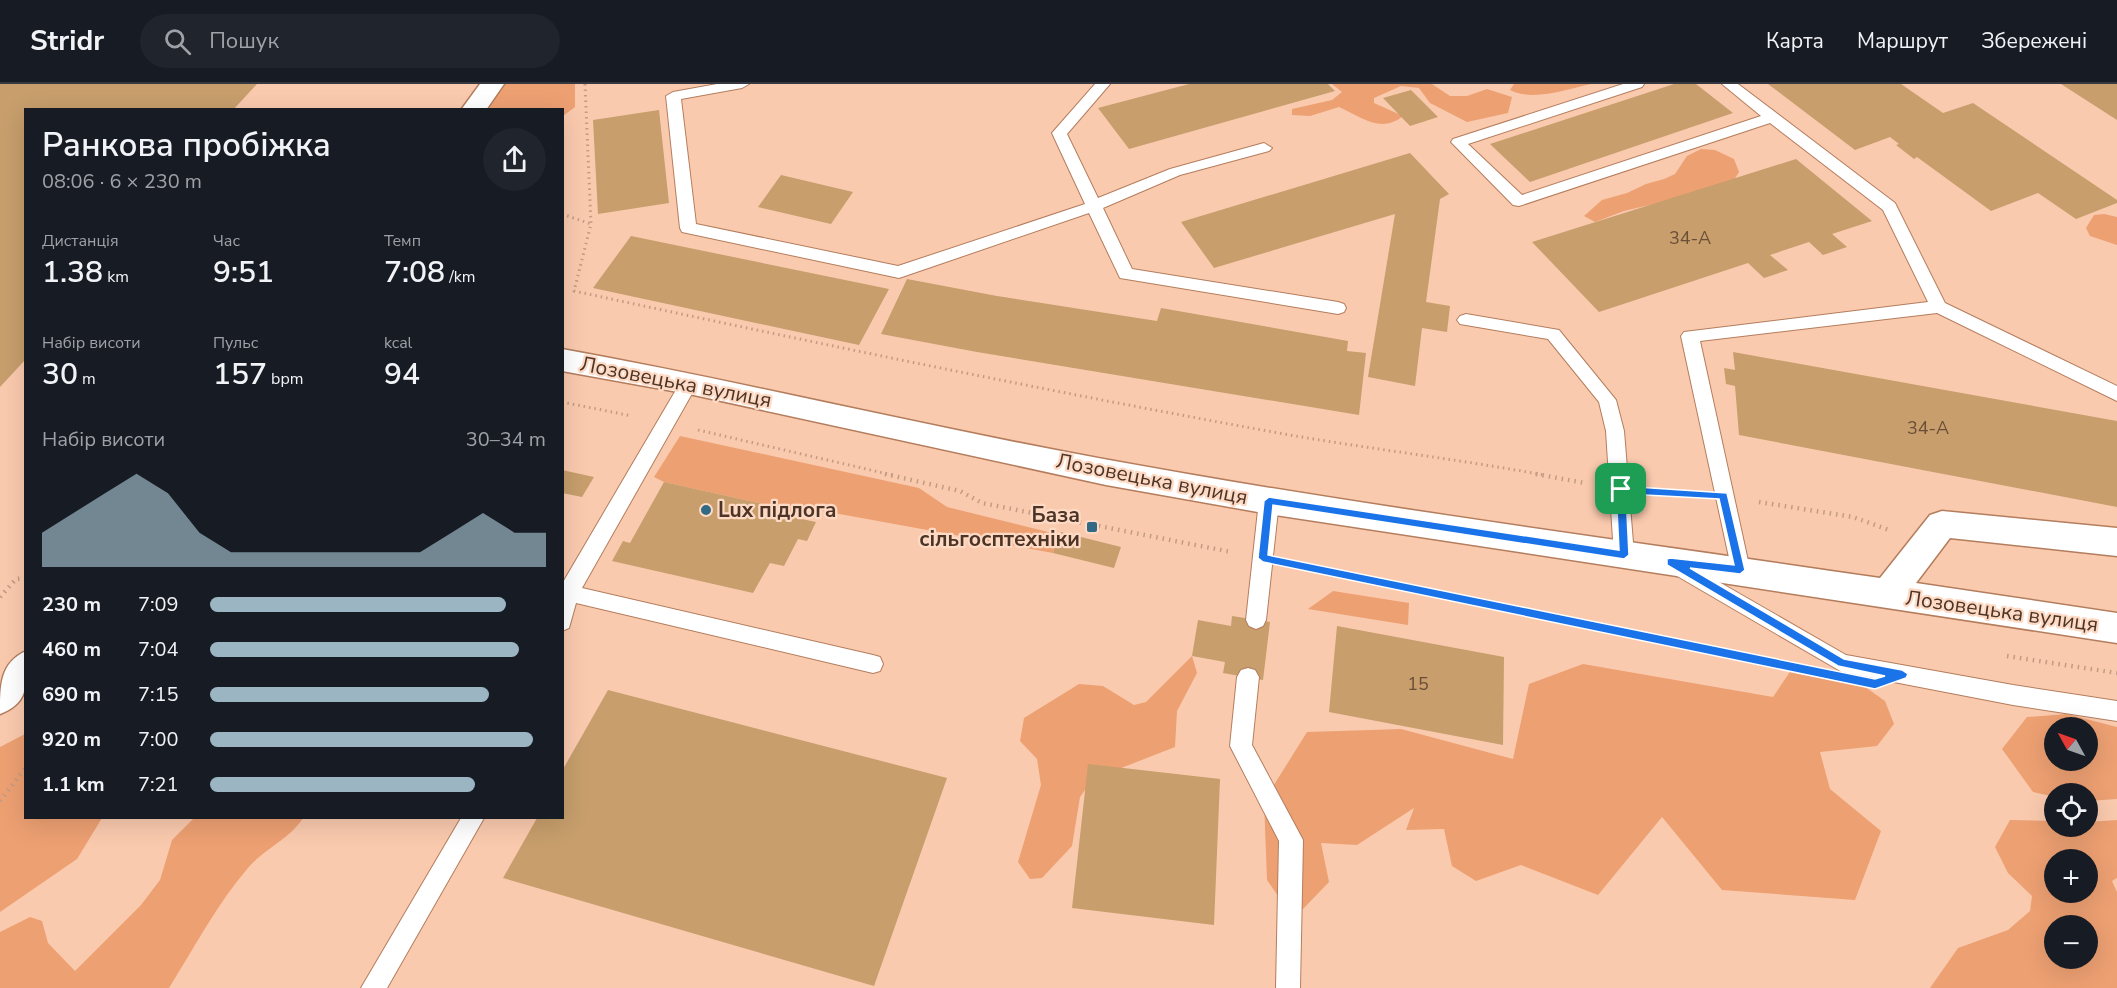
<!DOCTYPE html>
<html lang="uk">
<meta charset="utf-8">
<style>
body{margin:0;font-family:"Nunito Sans",sans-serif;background:#20242c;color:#f1f3f6;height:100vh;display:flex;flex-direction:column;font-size:22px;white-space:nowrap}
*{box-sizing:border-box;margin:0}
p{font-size:20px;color:#9ea1a6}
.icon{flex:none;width:33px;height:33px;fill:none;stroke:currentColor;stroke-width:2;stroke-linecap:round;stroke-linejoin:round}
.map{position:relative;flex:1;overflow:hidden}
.sheet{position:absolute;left:24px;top:24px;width:540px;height:711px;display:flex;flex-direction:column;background:#171b24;border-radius:0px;box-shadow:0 6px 24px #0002}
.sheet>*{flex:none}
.needle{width:39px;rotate:310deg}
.tools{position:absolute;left:2044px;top:633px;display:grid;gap:12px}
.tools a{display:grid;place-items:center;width:54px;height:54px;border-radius:50%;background:#171b24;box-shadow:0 6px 24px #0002;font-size:30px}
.pin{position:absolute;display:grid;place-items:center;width:51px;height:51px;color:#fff;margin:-26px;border-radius:12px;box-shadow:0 3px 9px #0006}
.round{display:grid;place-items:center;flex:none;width:63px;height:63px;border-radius:32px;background:#20242c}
.headline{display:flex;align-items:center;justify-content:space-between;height:102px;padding:0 18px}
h1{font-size:33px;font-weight:600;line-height:45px}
.metrics{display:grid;grid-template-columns:repeat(3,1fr);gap:9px;height:102px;padding:6px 18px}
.metrics div{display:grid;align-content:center}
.metrics b{font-size:30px;font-weight:600}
.metrics small{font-size:16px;font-weight:400}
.metrics p{font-size:16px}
.chart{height:168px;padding:12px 18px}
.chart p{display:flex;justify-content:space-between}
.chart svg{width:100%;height:108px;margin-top:6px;fill:#9bb5c3;opacity:.7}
ul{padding:0 18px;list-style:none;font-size:20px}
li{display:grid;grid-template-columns:96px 72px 1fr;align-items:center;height:45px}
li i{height:15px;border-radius:8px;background:#9bb5c3}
header{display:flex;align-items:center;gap:36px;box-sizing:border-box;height:84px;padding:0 30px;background:#171b24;border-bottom:2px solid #363941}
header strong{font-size:28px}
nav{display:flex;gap:33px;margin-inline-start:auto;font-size:21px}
.search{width:420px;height:54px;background:#20242c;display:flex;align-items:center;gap:15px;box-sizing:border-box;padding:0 21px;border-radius:33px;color:#9ea1a6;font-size:22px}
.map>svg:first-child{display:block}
.green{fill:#eda072;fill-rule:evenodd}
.building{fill:#c79e6c}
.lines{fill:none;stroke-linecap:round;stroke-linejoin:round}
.lane-casing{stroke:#b47d5d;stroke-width:2}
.street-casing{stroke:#b47d5d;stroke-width:3}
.path-far1{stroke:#c39b83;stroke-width:3;stroke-dasharray:1.5 4;stroke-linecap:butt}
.path{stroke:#c39b83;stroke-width:4.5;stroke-dasharray:1.5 5;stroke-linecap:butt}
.lane{fill:#fff;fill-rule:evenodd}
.street{fill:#fff;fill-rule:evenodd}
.route{fill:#1a73e8;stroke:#fff;stroke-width:1.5;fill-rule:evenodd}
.poi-dot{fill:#326984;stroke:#fedac5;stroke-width:2}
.labels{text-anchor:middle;stroke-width:4.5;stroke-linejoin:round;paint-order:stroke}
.number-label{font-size:18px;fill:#6b4e38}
.street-label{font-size:21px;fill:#4c3426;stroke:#fedac5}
.poi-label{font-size:21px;font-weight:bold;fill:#4c3426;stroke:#fedac5;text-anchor:start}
</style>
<header>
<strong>Stridr</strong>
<div class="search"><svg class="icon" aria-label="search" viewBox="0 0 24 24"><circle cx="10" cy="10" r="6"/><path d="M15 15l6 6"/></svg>Пошук</div>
<nav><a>Карта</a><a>Маршрут</a><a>Збережені</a></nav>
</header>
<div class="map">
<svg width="2117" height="904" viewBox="0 0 2117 904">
<rect width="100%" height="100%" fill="#facaae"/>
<path class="green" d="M503,0H575V23L563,32L562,26H489L490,19Z
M1332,0H1432L1450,12H1467L1487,5L1512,13L1508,29L1467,38L1430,19L1419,4L1401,2L1374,14V19L1403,32C1381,50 1361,33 1339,23L1310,32L1292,31V25L1332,16L1342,8Z
M1514,0H1591C1567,5 1533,18 1510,6Z
M1701,65L1715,66L1734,75L1739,88L1732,99L1718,105L1624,127L1595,138L1584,132L1602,116L1627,109L1646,100L1664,95L1675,90L1687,72Z
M2104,130L2117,133V161L2090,152L2086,144L2094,131Z
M680,352L919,404L947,423L1060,451L1053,469L812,425L795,427L664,398L654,393Z
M1333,507L1409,519L1408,541L1308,525Z
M1192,572L1197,589L1177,627L1175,663L1093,695L1080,713L1072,762L1042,794L1030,795L1018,778L1041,701L1037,675L1020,657L1024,634L1079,600L1103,602L1134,621L1146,618Z
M1796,579L1851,593L1885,617L1894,640L1877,662L1820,668L1830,705L1881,747L1855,816L1722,806L1662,733L1598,811L1521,781L1476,797L1452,782L1444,745L1406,746L1414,724L1357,761L1321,759L1329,798L1303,825L1289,828L1267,796L1264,717L1307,648L1401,645L1513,675L1529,600L1583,580L1773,613Z
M2067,630L2117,643V715L2088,717V710H2055V713L2033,708L2002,665L2027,633ZM2055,644H2088V676H2055Z
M25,650L26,734H102L77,775L0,828V663Z
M194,734H303C290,755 264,765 248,784C217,820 194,864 169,904H0V848L30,833L42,837L48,859L75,887L141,821L160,796L172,756Z
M2010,736L2055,737V742H2088V738L2117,736V794L2112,797L2117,808V904H1930L1958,864L2008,846L2030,827L2032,812L2008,789L1995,763ZM2055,776H2088V808H2055ZM2055,842H2088V874H2055Z"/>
<path class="building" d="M0,0H257L233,26H26V275L0,303Z
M1189,0H1328L1335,7L1129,65L1098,24Z
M1674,0H1696L1733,29L1530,98L1490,60Z
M1768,0H1901L1943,29L1973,19L2117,116V119L2076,135L2038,109L1991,127L1917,73L1914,75L1896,61L1899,60L1890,53L1855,66Z
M2061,0H2117V36Z
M1411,6L1438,33L1410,42L1383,14Z
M659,26L669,119L598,130L593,36Z
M1410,69L1449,110L1440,115L1426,218L1450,222L1447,248L1422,244L1415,302L1368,293L1395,130L1214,184L1181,138Z
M1796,75L1872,137L1832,150L1847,163L1823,171L1809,158L1770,171L1788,186L1764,194L1748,179L1599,228L1532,158Z
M781,91L853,108L831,140L758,123Z
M631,152L889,205L859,261L593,204Z
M907,195L997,212L1157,237L1161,224L1348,257L1347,267L1366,269L1359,331L977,268L881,250Z
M1733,268L2117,337V423L1739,351L1735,302L1726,300L1724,284L1735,286Z
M562,386L594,393L582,413L562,409Z
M664,398L795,427L792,433L816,438L807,457L798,455L784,482L770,479L753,509L612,477L623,457L630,459Z
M1061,448L1121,463L1114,484L1053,469Z
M1232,532L1270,538L1263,596L1223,589L1225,578L1192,572L1198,536L1231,542Z
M1337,542L1504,573L1503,661L1329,628Z
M608,606L947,694L874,902L503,794L537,734H562V687Z
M1088,680L1220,695L1214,841L1072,824Z"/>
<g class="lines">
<g class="lane-casing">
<path id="lane" d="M717,0H749L742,4L681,15L696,140L898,182L1085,120L1052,49L1095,0H1110L1067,50L1098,114L1170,85L1264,59L1272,64L1269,67L1180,91L1103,124L1132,185L1338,218L1344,220L1346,224L1344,228L1338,230L1120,194L1089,129L899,194L682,148L680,144L666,12L673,8Z
M1623,0H1644L1642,3L1468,60L1522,111L1761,32L1722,0H1738L1895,119L1945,219L2117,302V317L1937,229L1700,257L1750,486L1747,492L1740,494L1733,492L1681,252L1684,248L1928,218L1883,126L1770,39L1519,122L1513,121L1451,58L1453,55Z
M1466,230L1559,246L1616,316L1624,347L1634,471L1631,477L1624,479L1617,477L1614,471L1606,347L1599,318L1548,255L1460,240L1457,236L1460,232Z
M689,292L695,294L698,299L582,504L873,571L880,573L883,580L880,587L873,589L576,519L569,544L562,547V500L683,294Z
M1269,409L1276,412L1279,417L1266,536L1263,542L1256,545L1249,542L1246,536L1259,417L1262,412Z
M1679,475L1846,571L2013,601L2117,617V637L2013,621L1842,588L1672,489L1669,483L1672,477Z
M1248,584L1255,586L1259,593L1252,661L1303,756L1300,904H1276L1279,757L1230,662L1237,593L1241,586Z
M461,734H484L387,904H361Z"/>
</g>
<g class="street-casing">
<path id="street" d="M480,0H504L486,26H461Z
M562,265C746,298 926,343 1109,376C1365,423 1623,456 1880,494L1930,431L1942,427L2117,444V472L1950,454L1916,499L2117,529V559L1269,430L1106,401L689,310L562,287Z
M26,567C26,596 32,618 0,630C0,601 0,579 26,567Z"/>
</g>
<path class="path-far1" d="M585,0L591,140L574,207C810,258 1046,307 1284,350C1370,365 1457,375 1544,391
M562,130L591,140
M562,318L632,332
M698,346L892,391"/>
<path class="path" d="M885,390L960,407L982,419L1231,468
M1536,390L1585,399
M1652,407L1692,410
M1759,418L1853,433L1889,446
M1297,481L1775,579
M0,513L16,495L26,494
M2007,572L2117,589
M0,717L26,683"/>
<use href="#lane" class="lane"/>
<use href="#street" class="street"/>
</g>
<path class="route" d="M1621,402L1727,409L1745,486L1740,490L1690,484L1844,575L1902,586L1908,590L1906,594L1875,605L1263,478L1258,474L1264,417L1269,413L1619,466L1616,405ZM1626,410L1719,415L1734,481L1670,474L1667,475V481L1838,582L1885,592L1875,595L1268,471L1273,421L1624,475L1629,471Z"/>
<g class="poi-dot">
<circle cx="706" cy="426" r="6"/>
<rect x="1086" y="437" width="12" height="12" rx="3"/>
</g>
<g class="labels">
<g class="number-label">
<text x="1690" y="160">34-А</text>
<text x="1928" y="350">34-А</text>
<text x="1418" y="606">15</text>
</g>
<g class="street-label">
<text transform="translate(676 298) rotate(11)" y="7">Лозовецька вулиця</text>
<text transform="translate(1152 395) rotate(11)" y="7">Лозовецька вулиця</text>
<text transform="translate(2002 527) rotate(8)" y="7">Лозовецька вулиця</text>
</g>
<g class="poi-label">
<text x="718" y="433">Lux підлога</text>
<text x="1080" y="438" text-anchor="end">База<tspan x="1080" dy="24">сільгосптехніки</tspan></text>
</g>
</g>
</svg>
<div class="tools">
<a><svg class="needle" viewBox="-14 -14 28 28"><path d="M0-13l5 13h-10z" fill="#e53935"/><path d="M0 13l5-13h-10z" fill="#9ea1a6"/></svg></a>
<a><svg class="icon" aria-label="locate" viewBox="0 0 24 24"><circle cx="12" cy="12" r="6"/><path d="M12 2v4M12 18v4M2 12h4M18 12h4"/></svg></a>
<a>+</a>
<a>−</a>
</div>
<div class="pin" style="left:1621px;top:405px;background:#1e9e55"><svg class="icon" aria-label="arrive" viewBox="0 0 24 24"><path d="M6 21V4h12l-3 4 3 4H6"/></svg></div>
<section class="sheet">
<div class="headline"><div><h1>Ранкова пробіжка</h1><p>08:06 · 6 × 230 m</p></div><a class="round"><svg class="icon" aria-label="share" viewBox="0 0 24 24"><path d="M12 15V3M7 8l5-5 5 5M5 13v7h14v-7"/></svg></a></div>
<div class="metrics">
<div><p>Дистанція</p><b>1.38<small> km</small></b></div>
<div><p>Час</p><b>9:51</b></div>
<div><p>Темп</p><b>7:08<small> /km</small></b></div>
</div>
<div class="metrics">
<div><p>Набір висоти</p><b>30<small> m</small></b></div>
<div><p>Пульс</p><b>157<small> bpm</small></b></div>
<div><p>kcal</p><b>94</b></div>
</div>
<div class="chart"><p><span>Набір висоти</span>30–34 m</p>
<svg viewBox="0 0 160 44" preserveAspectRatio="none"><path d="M0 44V30L10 22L20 14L30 6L40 14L50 30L60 38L70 38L80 38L90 38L100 38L110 38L120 38L130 30L140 22L150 30L160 30V44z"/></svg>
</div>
<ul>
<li><b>230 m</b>7:09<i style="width:88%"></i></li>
<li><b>460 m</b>7:04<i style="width:92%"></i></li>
<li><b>690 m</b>7:15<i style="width:83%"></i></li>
<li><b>920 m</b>7:00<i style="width:96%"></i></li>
<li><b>1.1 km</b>7:21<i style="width:79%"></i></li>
</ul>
</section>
</div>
